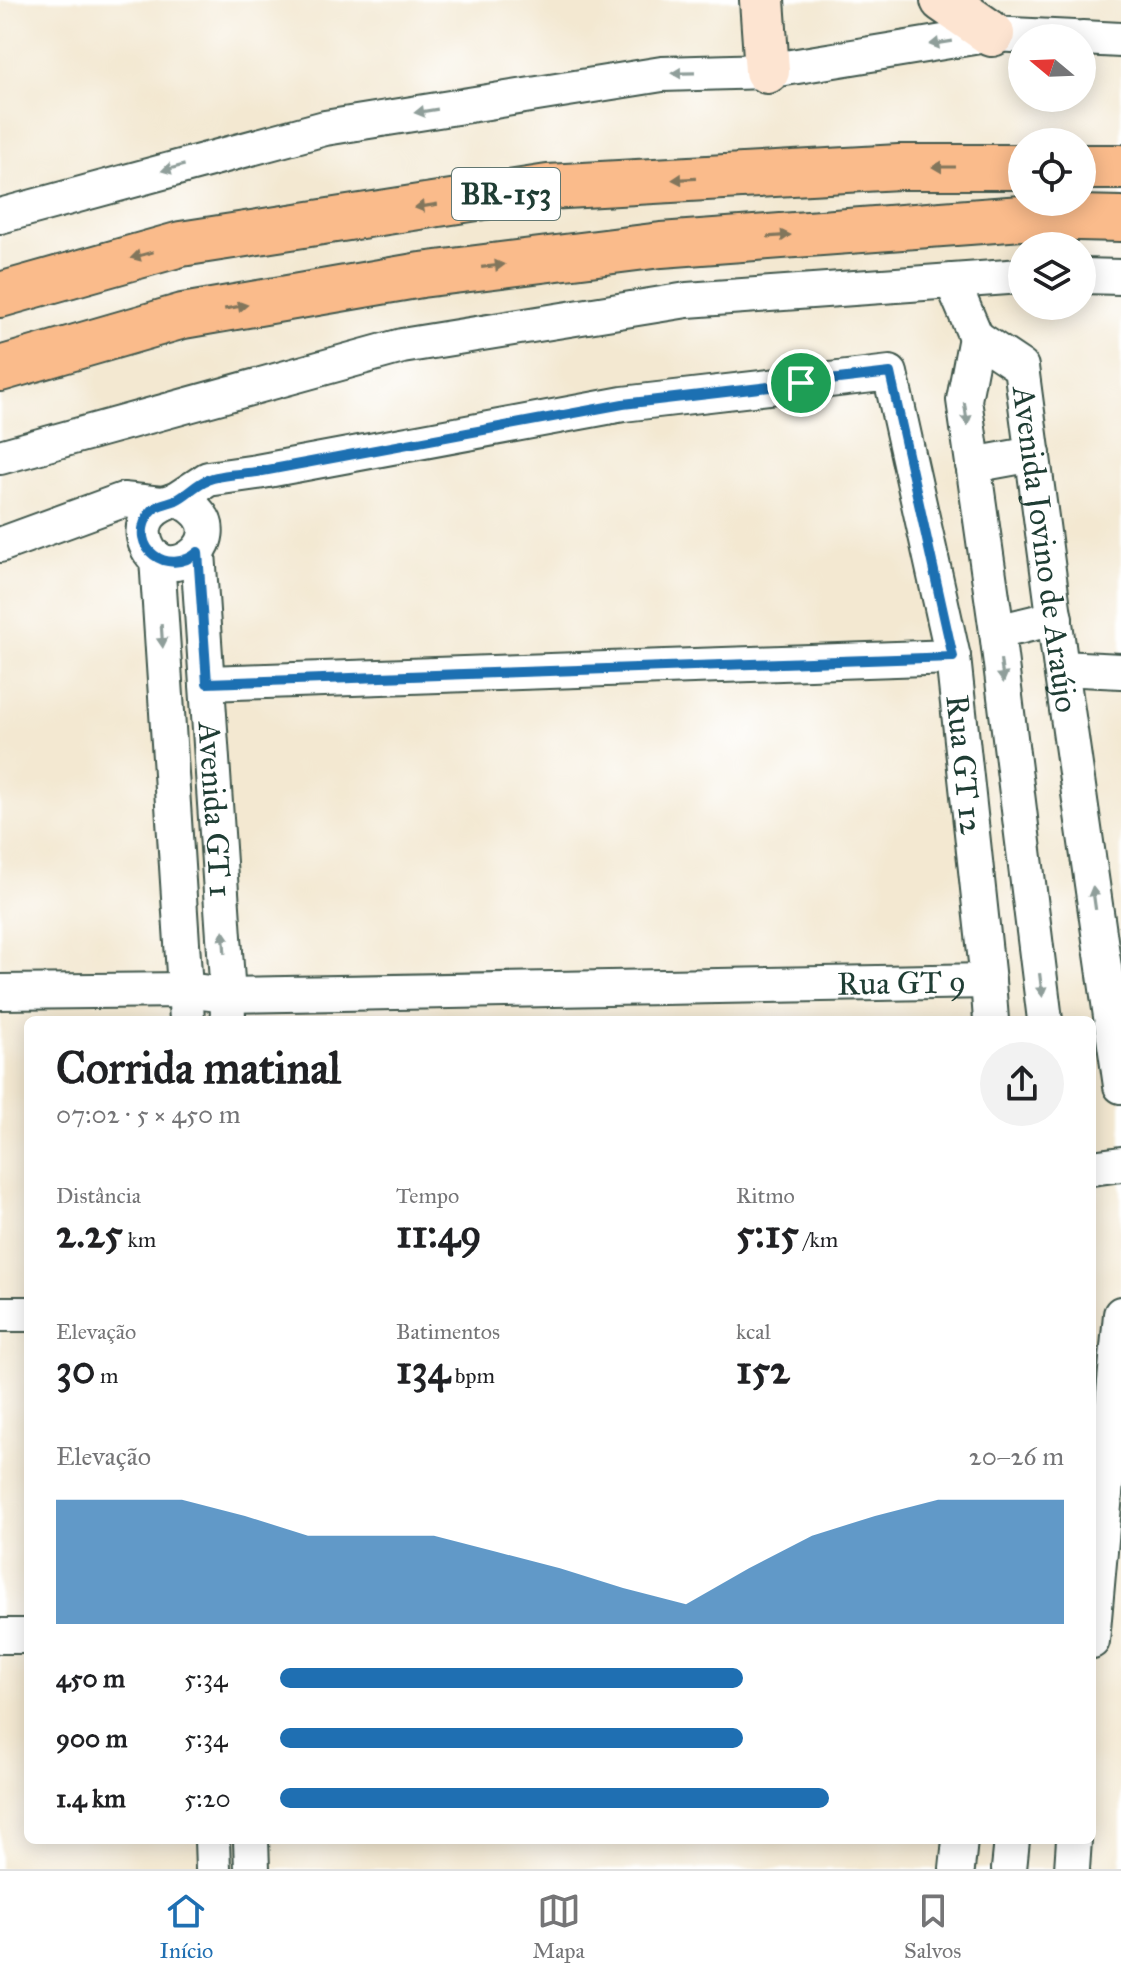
<!DOCTYPE html>
<html lang="pt">
<meta charset="utf-8">
<style>
body{margin:0;font-family:"IM FELL Great Primer",serif;background:#f2f2f2;color:#202124;height:100vh;display:flex;flex-direction:column;font-size:30px;white-space:nowrap}
*{box-sizing:border-box;margin:0}
p{font-size:26px;color:#757577}
.icon{flex:none;width:44px;height:44px;fill:none;stroke:currentColor;stroke-width:2;stroke-linecap:round;stroke-linejoin:round}
.map{position:relative;flex:1;overflow:hidden}
.panel{position:absolute;left:24px;top:1016px;width:1072px;height:828px;display:flex;flex-direction:column;background:#fff;border-radius:12px;box-shadow:0 4px 20px #0003}
.panel>*{flex:none}
.needle{width:52px;rotate:289deg}
.fabs{position:absolute;left:1008px;top:24px;display:grid;gap:16px}
.fabs a{display:grid;place-items:center;width:88px;height:88px;border-radius:50%;background:#fff;box-shadow:0 4px 20px #0003;font-size:40px}
.pin{position:absolute;display:grid;place-items:center;width:68px;height:68px;color:#fff;margin:-34px;border:4px solid #fff;border-radius:50%;box-shadow:0 2px 8px #0007}
.round{display:grid;place-items:center;flex:none;width:84px;height:84px;border-radius:42px;background:#f2f2f2}
.headline{display:flex;align-items:center;justify-content:space-between;height:136px;padding:0 32px}
h1{font-size:44px;font-weight:700;line-height:60px}
.figures{display:grid;grid-template-columns:repeat(3,1fr);gap:12px;height:136px;padding:8px 32px}
.figures div{display:grid;align-content:center}
.figures b{font-size:40px;font-weight:700}
.figures small{font-size:22px;font-weight:400}
.figures p{font-size:22px}
.chart{height:224px;padding:16px 32px}
.chart p{display:flex;justify-content:space-between}
.chart svg{width:100%;height:144px;margin-top:8px;fill:#1f6fb2;opacity:.7}
ul{padding:0 32px;list-style:none;font-size:26px}
li{display:grid;grid-template-columns:128px 96px 1fr;align-items:center;height:60px}
li i{height:20px;border-radius:10px;background:#1f6fb2}
.menu{display:flex;justify-content:space-around;align-items:center;height:112px;border-top:2px solid #e0e0e0;background:#fff;font-size:22px;color:#757577}
.menu a{display:grid;justify-items:center;gap:4px}
.menu .selected{color:#1f6fb2}
.map>svg:first-child{display:block}
.lines{fill:none;stroke-linecap:round;stroke-linejoin:round}
.street-casing{stroke:#3f574c;stroke-width:38}
.secondary-casing{stroke:#3f574c;stroke-width:48}
.highway-casing{stroke:#3f574c;stroke-width:48}
.street{stroke:#fff;stroke-width:34}
.secondary{stroke:#fde4d1;stroke-width:44}
.highway{stroke:#fabb8b;stroke-width:44}
.oneway{fill:#8f9e9a}
.oneway2{fill:#82765b}
.route-casing{stroke:#fff;stroke-width:16}
.route{stroke:#1f6fb2;stroke-width:10}
.labels{text-anchor:middle;stroke-width:8;stroke-linejoin:round;paint-order:stroke}
.shield{fill:#fff;stroke:#627771;stroke-width:2}
.shield-label{font-size:30px;font-weight:bold;fill:#1f3d34}
.street-label{font-size:32px;fill:#1f3d34;stroke:#fff}
</style>
<div class="map">
<svg width="1121" height="1869" viewBox="0 0 1121 1869">
<rect width="100%" height="100%" fill="#fff"/>
<filter id="ink" filterUnits="userSpaceOnUse"><feTurbulence type="fractalNoise" baseFrequency=".0125" numOctaves="2"/><feDisplacementMap in="SourceGraphic" scale="16" xChannelSelector="R" yChannelSelector="G"/><feConvolveMatrix kernelMatrix="1 2 1 2 8 2 1 2 1" color-interpolation-filters="sRGB"/></filter>
<filter id="wash" filterUnits="userSpaceOnUse"><feTurbulence type="fractalNoise" baseFrequency=".006" numOctaves="4" result="noise"/><feDisplacementMap in="SourceGraphic" scale="32" xChannelSelector="R" yChannelSelector="G"/><feGaussianBlur stdDeviation="1.8" result="paint"/><feColorMatrix in="noise" values="0 0 0 0 0 0 0 0 0 0 0 0 0 0 0 0 0 1.4 0 .05"/><feComposite in="paint" operator="in"/></filter>
<g filter="url(#wash)">
<rect width="100%" height="100%" fill="#f3e8d1"/>
</g>
<g filter="url(#ink)">
<g class="lines">
<g class="street-casing">
<g id="street">
<path d="M1082,38L1121,40"/>
<path d="M0,216L325,128L662,74L767,71L992,34L1074,38"/>
<path d="M1082,276L1121,277"/>
<path d="M952,281L976,337"/>
<path id="s1" d="M976,337L1021,367L1061,668L1121,1086"/>
<path d="M976,337L964,400L997,632L1045,1020"/>
<path d="M0,457L402,346L687,300L1022,276"/>
<path d="M973,465L1033,454"/>
<path id="s2" d="M176,500L208,479L257,472L623,404L890,373L953,657L988,981L991,1020"/>
<path d="M176,500C181,502 189,504 193,508C234,541 164,591 146,544C137,520 155,505 176,500Z"/>
<path d="M0,545L123,500L162,504"/>
<path id="s3" d="M198,552L227,981L228,1020"/>
<path d="M157,558L187,1020"/>
<path d="M997,632L1055,618"/>
<path d="M1061,668L1121,671"/>
<path d="M207,683L953,657"/>
<path id="s4" d="M0,992L186,990L227,995L988,981"/>
<path d="M1092,1168L1121,1164"/>
<path d="M0,1314H28"/>
<path d="M0,1636H28"/>
<path d="M1092,1641L1121,1314"/>
<path d="M212,1840L213,1869"/>
<path d="M251,1840L252,1869"/>
<path d="M957,1869L960,1840"/>
<path d="M1009,1869L1012,1840"/>
<path d="M1072,1869L1074,1840"/>
</g>
</g>
<g class="secondary-casing">
<path id="secondary" d="M762,0L767,71
M943,0L992,34"/>
</g>
<g class="highway-casing">
<path id="highway" d="M1082,167H1121
M0,295L181,244L548,187L899,167H1022
M0,369L183,316L421,275L661,245L1035,217L1121,219"/>
</g>
<use href="#street" class="street"/>
<use href="#secondary" class="secondary"/>
<use href="#highway" class="highway"/>
</g>
<defs><path id="oneway-solid" d="M-6-.8H1V-3.2L6.5 0L1 3.2V.8H-6Z" transform="scale(2)"/></defs>
<g class="oneway">
<use href="#oneway-solid" transform="translate(941 43) rotate(171)"/>
<use href="#oneway-solid" transform="translate(683 73) rotate(179)"/>
<use href="#oneway-solid" transform="translate(426 111) rotate(171)"/>
<use href="#oneway-solid" transform="translate(173 168) rotate(165)"/>
<use href="#oneway-solid" transform="translate(966 414) rotate(82)"/>
<use href="#oneway-solid" transform="translate(162 636) rotate(86)"/>
<use href="#oneway-solid" transform="translate(1002 671) rotate(83)"/>
<use href="#oneway-solid" transform="translate(1094 898) rotate(-98)"/>
<use href="#oneway-solid" transform="translate(224 942) rotate(-94)"/>
<use href="#oneway-solid" transform="translate(1041 985) rotate(83)"/>
</g>
<g class="oneway2">
<use href="#oneway-solid" transform="translate(944 167) rotate(180)"/>
<use href="#oneway-solid" transform="translate(684 179) rotate(177)"/>
<use href="#oneway-solid" transform="translate(426 206) rotate(171)"/>
<use href="#oneway-solid" transform="translate(779 236) rotate(-4)"/>
<use href="#oneway-solid" transform="translate(142 255) rotate(164)"/>
<use href="#oneway-solid" transform="translate(493 266) rotate(-7)"/>
<use href="#oneway-solid" transform="translate(236 307) rotate(-10)"/>
</g>
</g>
<g class="lines" filter="url(#ink)">
<g class="route-casing">
<path id="route" d="M890,373L953,657L207,683L198,552C168,578 127,547 149,514C156,504 166,504 176,500C187,495 196,484 207,480C220,474 243,474 257,472L623,404Z"/>
</g>
<use href="#route" class="route"/>
</g>
<g class="labels">
<rect class="shield" x="452" y="168" width="108" height="52" rx="6"/>
<g class="shield-label">
<text x="506" y="204">BR-153</text>
</g>
<g class="street-label">
<text dy="11" stroke="none"><textPath href="#s1" startOffset="238">Avenida Jovino de Araújo</textPath></text>
<text dy="11" stroke="none"><textPath href="#s2" startOffset="1128">Rua GT 12</textPath></text>
<text dy="11" stroke="none"><textPath href="#s3" startOffset="258">Avenida GT 1</textPath></text>
<text dy="11" stroke="none"><textPath href="#s4" startOffset="902">Rua GT 9</textPath></text>
</g>
</g>
</svg>
<div class="fabs">
<a><svg class="needle" viewBox="-14 -14 28 28"><path d="M0-13l5 13h-10z" fill="#e53935"/><path d="M0 13l5-13h-10z" fill="#757577"/></svg></a>
<a><svg class="icon" aria-label="locate" viewBox="0 0 24 24"><circle cx="12" cy="12" r="6"/><path d="M12 2v4M12 18v4M2 12h4M18 12h4"/></svg></a>
<a><svg class="icon" aria-label="layers" viewBox="0 0 24 24"><path d="M12 4l9 5-9 5-9-5zM3 14l9 5 9-5"/></svg></a>
</div>
<div class="pin" style="left:801px;top:383px;background:#1e9e55"><svg class="icon" aria-label="arrive" viewBox="0 0 24 24"><path d="M6 21V4h12l-3 4 3 4H6"/></svg></div>
<section class="panel">
<div class="headline"><div><h1>Corrida matinal</h1><p>07:02 · 5 × 450 m</p></div><a class="round"><svg class="icon" aria-label="share" viewBox="0 0 24 24"><path d="M12 15V3M7 8l5-5 5 5M5 13v7h14v-7"/></svg></a></div>
<div class="figures">
<div><p>Distância</p><b>2.25<small> km</small></b></div>
<div><p>Tempo</p><b>11:49</b></div>
<div><p>Ritmo</p><b>5:15<small> /km</small></b></div>
</div>
<div class="figures">
<div><p>Elevação</p><b>30<small> m</small></b></div>
<div><p>Batimentos</p><b>134<small> bpm</small></b></div>
<div><p>kcal</p><b>152</b></div>
</div>
<div class="chart"><p><span>Elevação</span>20–26 m</p>
<svg viewBox="0 0 160 44" preserveAspectRatio="none"><path d="M0 44V6L10 6L20 6L30 11L40 17L50 17L60 17L70 22L80 27L90 33L100 38L110 27L120 17L130 11L140 6L150 6L160 6V44z"/></svg>
</div>
<ul>
<li><b>450 m</b>5:34<i style="width:59%"></i></li>
<li><b>900 m</b>5:34<i style="width:59%"></i></li>
<li><b>1.4 km</b>5:20<i style="width:70%"></i></li>
</ul>
</section>
</div>
<nav class="menu">
<a class="selected"><svg class="icon" aria-label="home" viewBox="0 0 24 24"><path d="M3 11l9-7 9 7M6 9v11h12V9"/></svg>Início</a>
<a><svg class="icon" aria-label="map" viewBox="0 0 24 24"><path d="M3 6l6-2 6 2 6-2v14l-6 2-6-2-6 2zM9 4v14M15 6v14"/></svg>Mapa</a>
<a><svg class="icon" aria-label="saved" viewBox="0 0 24 24"><path d="M7 4h10v16l-5-4-5 4z"/></svg>Salvos</a>
</nav>
